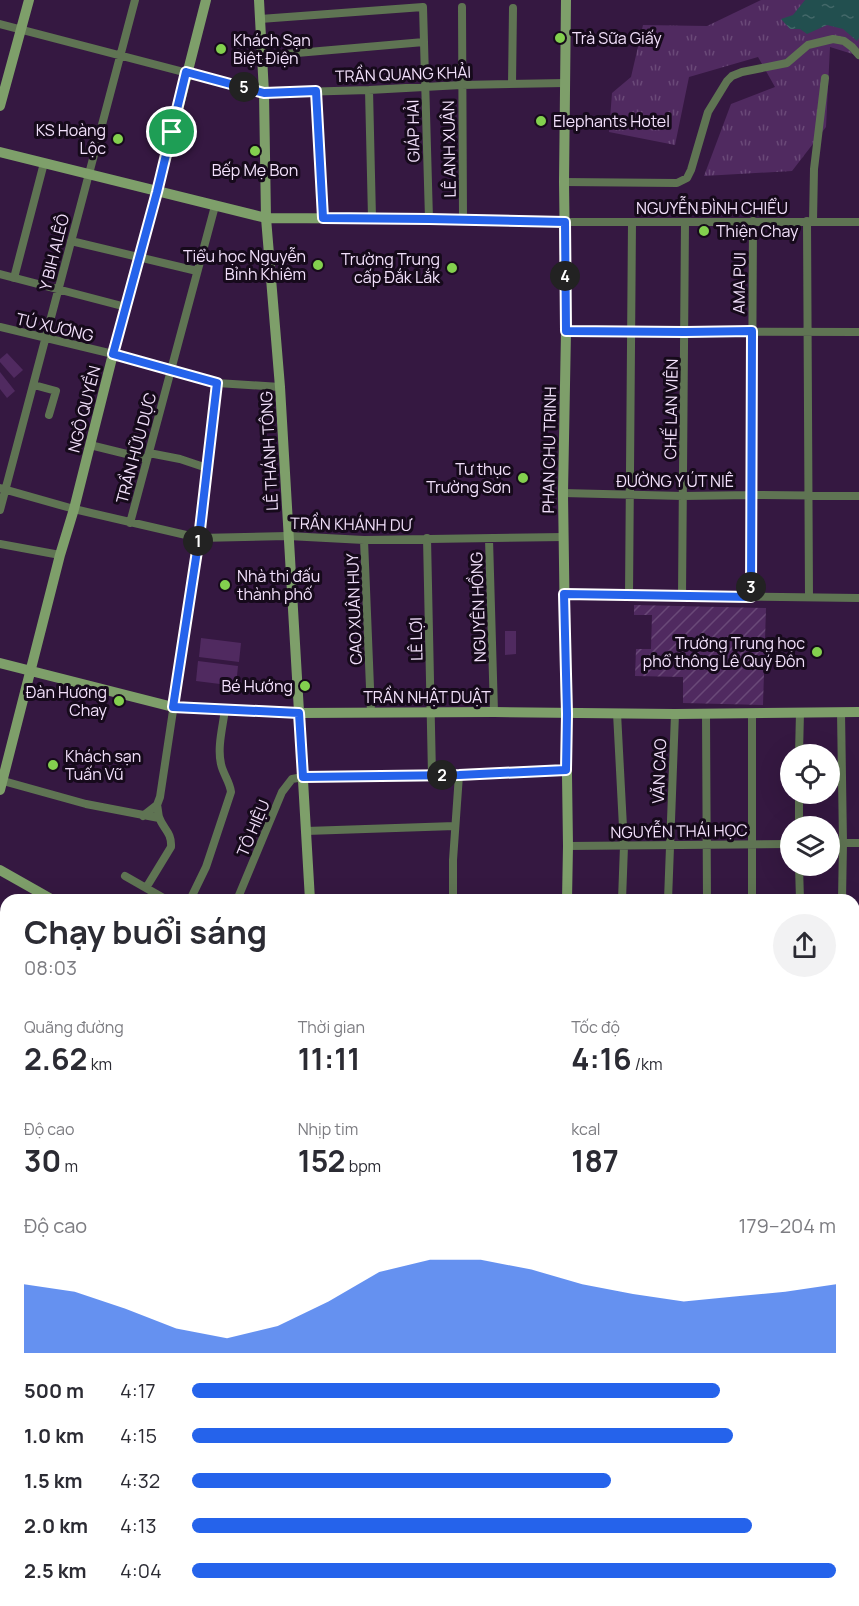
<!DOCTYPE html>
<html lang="vi">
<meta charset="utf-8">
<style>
body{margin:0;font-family:Manrope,sans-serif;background:#f2f2f3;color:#2b2b33;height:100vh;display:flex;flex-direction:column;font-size:22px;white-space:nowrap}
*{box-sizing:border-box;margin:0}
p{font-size:20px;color:#7c7c81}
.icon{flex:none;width:33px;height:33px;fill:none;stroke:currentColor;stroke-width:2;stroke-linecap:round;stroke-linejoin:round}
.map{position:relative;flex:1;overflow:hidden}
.side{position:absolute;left:0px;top:894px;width:860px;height:712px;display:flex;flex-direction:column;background:#fff;border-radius:18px 18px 0 0;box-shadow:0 6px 24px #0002}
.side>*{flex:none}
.buttons{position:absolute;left:780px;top:744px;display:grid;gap:12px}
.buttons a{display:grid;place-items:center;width:60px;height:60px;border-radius:50%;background:#fff;box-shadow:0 6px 24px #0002;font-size:30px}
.pin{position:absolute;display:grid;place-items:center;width:51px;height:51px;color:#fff;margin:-26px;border:3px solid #fff;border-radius:50%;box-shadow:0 2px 6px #0007}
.km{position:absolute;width:30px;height:30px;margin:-15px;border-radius:50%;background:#222;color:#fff;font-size:16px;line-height:30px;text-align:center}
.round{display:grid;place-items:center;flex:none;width:63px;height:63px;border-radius:32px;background:#f2f2f3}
.overview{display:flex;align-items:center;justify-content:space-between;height:102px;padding:0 24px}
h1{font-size:33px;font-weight:700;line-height:45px}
.metrics{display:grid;grid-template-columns:repeat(3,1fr);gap:9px;height:102px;padding:6px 24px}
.metrics div{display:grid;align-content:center}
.metrics b{font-size:30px;font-weight:700}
.metrics small{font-size:16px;font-weight:400}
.metrics p{font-size:16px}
.chart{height:168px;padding:12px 24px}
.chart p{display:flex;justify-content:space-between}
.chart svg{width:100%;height:108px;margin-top:6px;fill:#2563eb;opacity:.7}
ul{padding:0 24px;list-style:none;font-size:20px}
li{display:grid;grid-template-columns:96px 72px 1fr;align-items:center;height:45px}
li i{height:15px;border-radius:8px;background:#2563eb}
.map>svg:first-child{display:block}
.grass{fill:url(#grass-tufts)}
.park{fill:#502a60}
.garden{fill:url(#garden-furrows)}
.water{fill:url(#water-ripples)}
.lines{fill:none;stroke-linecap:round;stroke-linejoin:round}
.street{stroke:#5f7453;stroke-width:8}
.secondary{stroke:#7e9f6a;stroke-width:10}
.route-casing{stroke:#fff;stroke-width:12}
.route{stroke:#2563eb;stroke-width:8}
.poi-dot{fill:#83d04e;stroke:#160a1b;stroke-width:2}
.labels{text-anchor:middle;stroke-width:6;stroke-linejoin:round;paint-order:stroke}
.poi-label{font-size:16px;fill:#f3e1fc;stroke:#160a1b;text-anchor:end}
.street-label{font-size:16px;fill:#f3e1fc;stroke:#160a1b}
</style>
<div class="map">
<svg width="859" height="1606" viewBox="0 0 859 1606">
<defs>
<pattern id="grass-tufts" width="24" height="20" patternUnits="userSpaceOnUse" patternTransform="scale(1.5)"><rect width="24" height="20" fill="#502a60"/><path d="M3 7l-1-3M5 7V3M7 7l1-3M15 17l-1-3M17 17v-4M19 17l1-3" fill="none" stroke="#6a4978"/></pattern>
<pattern id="garden-furrows" width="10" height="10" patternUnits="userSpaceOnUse" patternTransform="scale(1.5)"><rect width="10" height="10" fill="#502a60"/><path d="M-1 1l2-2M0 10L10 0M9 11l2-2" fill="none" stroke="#6a4978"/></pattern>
<pattern id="water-ripples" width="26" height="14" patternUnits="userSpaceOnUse" patternTransform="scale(1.5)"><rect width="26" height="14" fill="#224f4f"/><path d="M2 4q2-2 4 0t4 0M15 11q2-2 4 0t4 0" fill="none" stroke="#436869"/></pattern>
</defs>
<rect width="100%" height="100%" fill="#351841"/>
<path class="grass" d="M761,0H859V56L830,47L826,127L792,171L704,176L731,104L775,87L758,57L689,77L675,145L609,132L612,93L631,77L643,25L707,26Z"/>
<path class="park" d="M7,353L23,370L14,378L0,362V359Z
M0,372L15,391L7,398L0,389Z
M505,631H516V654L505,655Z
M201,638L241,643L239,662L199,657Z
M198,661L238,666L236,686L196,681Z"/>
<path class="garden" d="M634,605L766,608L763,705L683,703V677L635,676L636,649H651L652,615H634Z"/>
<path class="water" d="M805,0H859V38L857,41L843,29L827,25L807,34L800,29H790L781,19L793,15Z"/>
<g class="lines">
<path class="street" d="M462,7L463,219
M260,19L423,7L429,219
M0,24L264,93L369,90L461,85L565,83
M262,56L424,42
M512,84L513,8
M369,90L372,218
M316,91L323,218
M564,182L677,183L687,178L691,170L708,112L727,81L732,76L742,72L787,63L808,45L833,39L844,41L852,47L859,55
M807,221L809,597
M813,221L814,169L825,78
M565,222H859
M71,241L197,271
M0,274L126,307
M14,278L44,163
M0,327L113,354L217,383L280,387
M566,331C663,332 761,331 859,332
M34,385L56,391L49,415
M90,445L147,459
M149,453L180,459L207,468
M0,488L74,509L199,538L288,536L364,540L564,537
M563,493L683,496L752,495L859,496
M0,510L135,0
M130,523L215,206
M427,538L432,775
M489,539L494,712
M364,540L371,712
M0,544L60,555
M564,594L859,598
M629,595L632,222
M682,597L685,222
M751,597L753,221
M841,712L843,843L842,900
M617,713L624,846L622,900
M706,714L707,900
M799,754L800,712
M0,780L86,804L159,818
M143,816L157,805L160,797L199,538L217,383
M799,826V794
M306,831L455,826
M830,843H859
M568,846L790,844
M799,866L800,900
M125,876L167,900
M146,888L171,847C172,832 163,829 159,817C158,813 158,809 157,805
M190,900L206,867L231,792C230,782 223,774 221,764C217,747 223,726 225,709
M237,900L282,792L292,779L303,777L459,775L566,770
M453,900V860L459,775
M668,900L675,714
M752,900V714
M854,977H859
M4,1047L6,1028
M854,1117H859
M0,1305L6,1307
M854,1356L859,1343
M0,1465L6,1467
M2,1516L6,1504
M854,1535L859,1540
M271,1600V1606
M51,1606L52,1600
M93,1606L95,1600
M160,1606L162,1600
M211,1606L212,1600"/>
<path class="secondary" d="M259,0L264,93L266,218L280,387L310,900
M566,0L564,182L566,331L563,493L568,846L567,900
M0,106L29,0
M0,152L266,218L429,219L565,222
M0,663L173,707L299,713L494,712L675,714L859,712
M0,790L60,555L74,509L113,354L157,192L206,0
M0,870L53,900
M0,1152H6
M0,1429L6,1431
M854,1460L859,1465
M342,1600V1606
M564,1600V1606"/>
</g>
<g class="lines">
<g class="route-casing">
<path id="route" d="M186,72L264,93L316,91L323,218L429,219L565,222L566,331L685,332L752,331L751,597L564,594L567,714L566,770L459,775L303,777L299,713L173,707L199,538L217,383L113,354L157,192Z"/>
</g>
<use href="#route" class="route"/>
</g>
<g class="poi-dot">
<circle cx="560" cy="38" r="6"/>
<circle cx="221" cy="49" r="6"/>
<circle cx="541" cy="121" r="6"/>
<circle cx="118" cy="139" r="6"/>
<circle cx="255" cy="151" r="6"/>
<circle cx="704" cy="231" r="6"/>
<circle cx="318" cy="265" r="6"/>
<circle cx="452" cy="268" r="6"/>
<circle cx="523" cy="478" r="6"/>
<circle cx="225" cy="585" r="6"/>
<circle cx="817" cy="652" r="6"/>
<circle cx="305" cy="686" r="6"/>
<circle cx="119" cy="701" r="6"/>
<circle cx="53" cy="765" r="6"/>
</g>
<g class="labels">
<g class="poi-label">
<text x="572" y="44" text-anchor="start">Trà Sữa Giấy</text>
<text x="233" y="46" text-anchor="start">Khách Sạn<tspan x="233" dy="18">Biệt Điện</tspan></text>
<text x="553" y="127" text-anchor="start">Elephants Hotel</text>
<text x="106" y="136">KS Hoàng<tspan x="106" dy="18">Lộc</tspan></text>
<text x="255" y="176" text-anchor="middle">Bếp Mẹ Bon</text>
<text x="716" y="237" text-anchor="start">Thiện Chay</text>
<text x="306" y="262">Tiểu học Nguyễn<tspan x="306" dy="18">Bỉnh Khiêm</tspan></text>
<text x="440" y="265">Trường Trung<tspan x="440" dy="18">cấp Đắk Lắk</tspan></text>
<text x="511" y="475">Tư thục<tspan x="511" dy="18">Trường Sơn</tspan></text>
<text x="237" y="582" text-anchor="start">Nhà thi đấu<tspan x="237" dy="18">thành phố</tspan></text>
<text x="805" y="649">Trường Trung học<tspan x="805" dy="18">phổ thông Lê Quý Đôn</tspan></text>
<text x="293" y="692">Bé Hướng</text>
<text x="107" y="698">Đàn Hương<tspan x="107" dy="18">Chay</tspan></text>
<text x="65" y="762" text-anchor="start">Khách sạn<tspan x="65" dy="18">Tuấn Vũ</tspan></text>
</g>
<g class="street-label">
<text transform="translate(403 74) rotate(-2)" y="6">TRẦN QUANG KHẢI</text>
<text transform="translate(413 131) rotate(-91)" y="6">GIÁP HẢI</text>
<text transform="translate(449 149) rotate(-91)" y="6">LÊ ANH XUÂN</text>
<text x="712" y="214">NGUYỄN ĐÌNH CHIỂU</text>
<text transform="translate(54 252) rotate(-76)" y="6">Y BIH ALÊÔ</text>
<text transform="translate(739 283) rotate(-89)" y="6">AMA PUI</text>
<text transform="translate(55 327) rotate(13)" y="6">TÚ XƯƠNG</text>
<text transform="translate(84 409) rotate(-76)" y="6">NGÔ QUYỀN</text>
<text transform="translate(671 409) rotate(-89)" y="6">CHẾ LAN VIÊN</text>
<text transform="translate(136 448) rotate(-75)" y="6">TRẦN HỮU DỰC</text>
<text transform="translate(549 450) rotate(-89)" y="6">PHAN CHU TRINH</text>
<text transform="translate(269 451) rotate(-93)" y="6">LÊ THÁNH TÔNG</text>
<text x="675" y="487">ĐƯỜNG Y ÚT NIÊ</text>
<text transform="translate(351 524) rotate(1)" y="6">TRẦN KHÁNH DƯ</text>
<text transform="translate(478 607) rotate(-92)" y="6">NGUYÊN HỒNG</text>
<text transform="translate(354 609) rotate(-92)" y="6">CAO XUÂN HUY</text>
<text transform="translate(416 639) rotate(-91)" y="6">LÊ LỢI</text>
<text x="427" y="703">TRẦN NHẬT DUẬT</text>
<text transform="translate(659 771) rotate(-88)" y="6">VĂN CAO</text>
<text transform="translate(253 828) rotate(-67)" y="6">TÔ HIỆU</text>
<text transform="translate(679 831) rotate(-1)" y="6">NGUYỄN THÁI HỌC</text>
</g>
</g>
</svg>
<div class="buttons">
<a><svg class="icon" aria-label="locate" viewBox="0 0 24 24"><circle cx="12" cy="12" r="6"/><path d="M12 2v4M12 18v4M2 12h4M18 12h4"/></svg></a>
<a><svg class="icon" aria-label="layers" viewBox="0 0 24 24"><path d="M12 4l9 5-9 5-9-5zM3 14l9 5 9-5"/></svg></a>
</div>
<div class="pin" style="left:172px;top:132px;background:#1e9e55"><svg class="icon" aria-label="arrive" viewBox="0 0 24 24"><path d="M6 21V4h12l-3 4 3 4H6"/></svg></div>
<b class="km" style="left:198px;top:541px">1</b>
<b class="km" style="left:442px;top:775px">2</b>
<b class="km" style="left:751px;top:587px">3</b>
<b class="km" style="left:565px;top:276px">4</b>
<b class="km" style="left:244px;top:87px">5</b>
<section class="side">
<div class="overview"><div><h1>Chạy buổi sáng</h1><p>08:03</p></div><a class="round"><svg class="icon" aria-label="share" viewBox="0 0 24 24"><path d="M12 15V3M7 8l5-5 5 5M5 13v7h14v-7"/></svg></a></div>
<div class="metrics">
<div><p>Quãng đường</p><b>2.62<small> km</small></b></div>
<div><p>Thời gian</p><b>11:11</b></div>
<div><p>Tốc độ</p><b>4:16<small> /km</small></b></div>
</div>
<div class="metrics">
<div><p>Độ cao</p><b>30<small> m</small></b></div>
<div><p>Nhịp tim</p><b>152<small> bpm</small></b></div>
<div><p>kcal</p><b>187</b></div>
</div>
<div class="chart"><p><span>Độ cao</span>179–204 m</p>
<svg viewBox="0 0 160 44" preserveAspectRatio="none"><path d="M0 44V16L10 19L20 26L30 34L40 38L50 33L60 23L70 11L80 6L90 6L100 10L110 16L120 20L130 23L140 21L150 19L160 16V44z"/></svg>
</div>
<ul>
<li><b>500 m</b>4:17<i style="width:82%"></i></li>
<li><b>1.0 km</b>4:15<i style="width:84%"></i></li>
<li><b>1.5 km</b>4:32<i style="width:65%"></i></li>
<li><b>2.0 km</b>4:13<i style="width:87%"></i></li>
<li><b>2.5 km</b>4:04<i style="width:100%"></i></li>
</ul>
</section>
</div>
